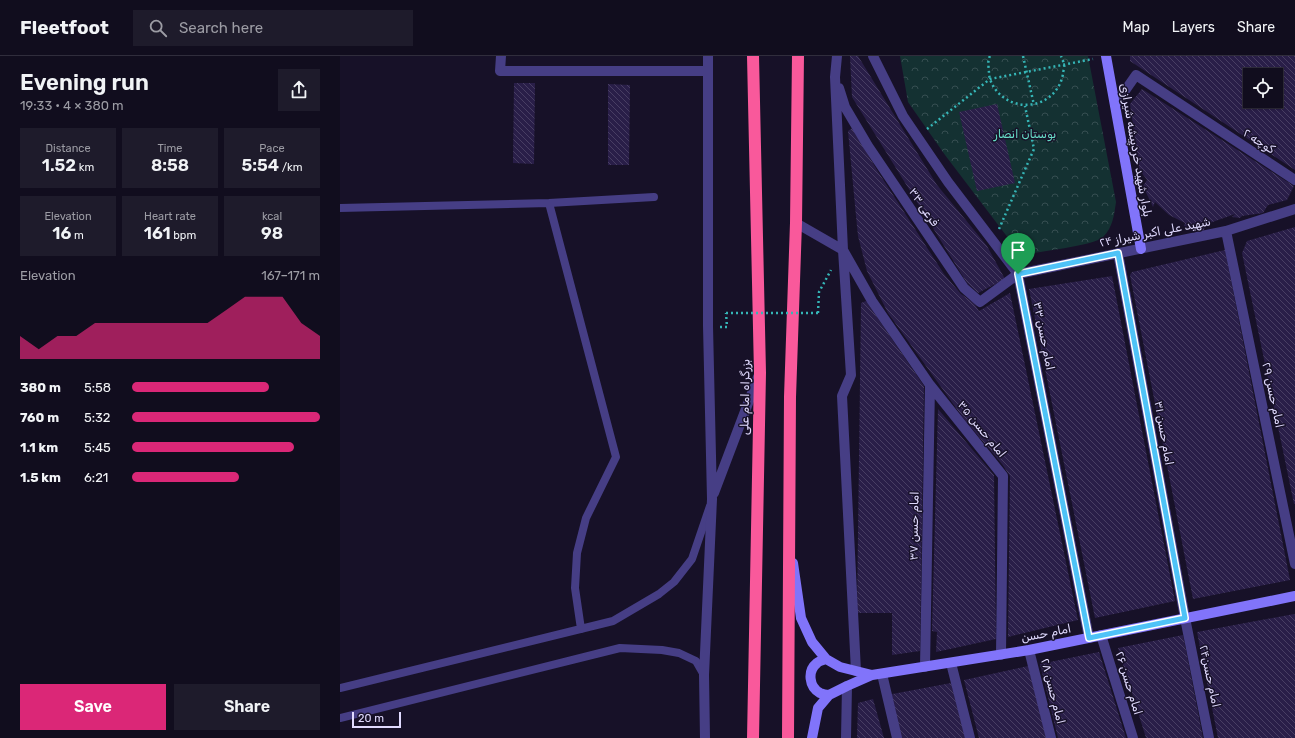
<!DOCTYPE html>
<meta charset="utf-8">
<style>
body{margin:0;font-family:Rubik,"Noto Naskh Arabic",sans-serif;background:#1e1b2b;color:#f1f3f6;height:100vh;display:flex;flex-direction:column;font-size:15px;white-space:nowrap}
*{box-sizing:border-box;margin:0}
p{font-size:13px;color:#9c9ca4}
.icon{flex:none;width:22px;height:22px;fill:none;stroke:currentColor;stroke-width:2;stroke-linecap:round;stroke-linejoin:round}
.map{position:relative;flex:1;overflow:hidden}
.side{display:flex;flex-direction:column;background:#110d1e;width:340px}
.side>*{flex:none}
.tools{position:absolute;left:903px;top:12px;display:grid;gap:8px}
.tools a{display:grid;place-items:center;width:40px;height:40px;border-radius:0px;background:#110d1e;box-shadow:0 1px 3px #0004,0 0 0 1px #302d3c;font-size:20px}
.scale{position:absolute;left:12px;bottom:10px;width:49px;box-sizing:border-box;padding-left:4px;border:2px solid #e0dafe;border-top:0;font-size:11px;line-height:14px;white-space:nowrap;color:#e0dafe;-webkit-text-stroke:3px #171128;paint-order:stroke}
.pin{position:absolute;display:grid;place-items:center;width:34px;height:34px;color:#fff;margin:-41px -17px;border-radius:50% 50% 50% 0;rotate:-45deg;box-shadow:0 0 4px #0007}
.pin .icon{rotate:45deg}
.round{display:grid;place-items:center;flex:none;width:42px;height:42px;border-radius:0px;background:#1e1b2b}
.overview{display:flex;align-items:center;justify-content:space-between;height:68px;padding:0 20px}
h1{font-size:22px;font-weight:600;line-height:30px}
.stats{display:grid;grid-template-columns:repeat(3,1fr);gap:6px;height:68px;padding:4px 20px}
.stats div{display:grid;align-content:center;border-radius:0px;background:#1e1b2b;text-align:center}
.stats b{font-size:17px;font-weight:600}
.stats small{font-size:11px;font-weight:400}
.stats p{font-size:11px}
.chart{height:112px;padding:8px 20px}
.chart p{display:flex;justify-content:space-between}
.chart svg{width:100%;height:72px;margin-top:4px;fill:#db2777;opacity:.7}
.cta{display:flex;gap:8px;margin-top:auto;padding:8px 20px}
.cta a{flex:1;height:46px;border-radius:0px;background:#db2777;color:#fff;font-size:16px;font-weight:600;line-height:46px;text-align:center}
.cta a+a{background:#1e1b2b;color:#f1f3f6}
ul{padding:0 20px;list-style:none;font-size:13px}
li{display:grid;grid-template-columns:64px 48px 1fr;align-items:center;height:30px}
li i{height:10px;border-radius:5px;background:#db2777}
header{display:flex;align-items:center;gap:24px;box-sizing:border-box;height:56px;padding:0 20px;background:#110d1e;border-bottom:1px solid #302d3c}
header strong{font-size:19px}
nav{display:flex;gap:22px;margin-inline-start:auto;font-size:14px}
.search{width:280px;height:36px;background:#1e1b2b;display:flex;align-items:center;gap:10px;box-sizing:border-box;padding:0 14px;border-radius:0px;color:#9c9ca4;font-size:15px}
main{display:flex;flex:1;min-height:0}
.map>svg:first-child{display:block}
.park{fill:url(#park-crowns)}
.building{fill:url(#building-back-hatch);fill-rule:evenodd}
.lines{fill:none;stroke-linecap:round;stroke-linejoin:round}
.path{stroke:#35b5b6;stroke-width:2.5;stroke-dasharray:2 3;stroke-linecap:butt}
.lane{stroke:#463e85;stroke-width:8}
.street{stroke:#463e85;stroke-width:10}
.secondary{stroke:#8174fa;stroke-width:10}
.highway{stroke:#f9599b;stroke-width:12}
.path-bridge{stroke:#35b5b6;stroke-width:2.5;stroke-dasharray:2 3;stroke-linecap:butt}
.route-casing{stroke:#fff;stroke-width:8}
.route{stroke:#4fc3f7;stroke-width:5}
.labels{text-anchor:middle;stroke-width:3;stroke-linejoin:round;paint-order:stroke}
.park-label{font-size:12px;fill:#67dcc7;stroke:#171128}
.street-label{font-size:12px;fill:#e0dafe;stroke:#171128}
</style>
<header>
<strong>Fleetfoot</strong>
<div class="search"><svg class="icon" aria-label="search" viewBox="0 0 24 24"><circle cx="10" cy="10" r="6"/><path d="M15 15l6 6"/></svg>Search here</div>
<nav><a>Map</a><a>Layers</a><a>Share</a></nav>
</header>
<main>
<section class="side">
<div class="overview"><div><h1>Evening run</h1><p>19:33 · 4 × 380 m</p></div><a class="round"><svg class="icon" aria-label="share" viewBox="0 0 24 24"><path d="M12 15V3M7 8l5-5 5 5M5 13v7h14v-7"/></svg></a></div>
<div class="stats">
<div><p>Distance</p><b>1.52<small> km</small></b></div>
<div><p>Time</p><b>8:58</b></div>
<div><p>Pace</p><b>5:54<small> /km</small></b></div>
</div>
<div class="stats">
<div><p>Elevation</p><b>16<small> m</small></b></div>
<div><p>Heart rate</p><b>161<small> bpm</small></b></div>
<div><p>kcal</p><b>98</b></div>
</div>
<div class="chart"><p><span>Elevation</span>167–171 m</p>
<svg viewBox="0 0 160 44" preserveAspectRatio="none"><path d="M0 44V30L10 38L20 30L30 30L40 22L50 22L60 22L70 22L80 22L90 22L100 22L110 14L120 6L130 6L140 6L150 22L160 30V44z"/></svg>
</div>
<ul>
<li><b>380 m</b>5:58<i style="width:73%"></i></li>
<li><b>760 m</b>5:32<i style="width:100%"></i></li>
<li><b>1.1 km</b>5:45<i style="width:86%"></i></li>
<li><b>1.5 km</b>6:21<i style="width:57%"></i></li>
</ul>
<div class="cta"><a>Save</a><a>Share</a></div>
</section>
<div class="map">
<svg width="955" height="682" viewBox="0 0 955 682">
<defs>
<pattern id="park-crowns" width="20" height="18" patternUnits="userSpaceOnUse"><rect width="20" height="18" fill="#143132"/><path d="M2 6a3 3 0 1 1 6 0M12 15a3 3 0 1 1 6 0" fill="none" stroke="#364e51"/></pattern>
<pattern id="building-back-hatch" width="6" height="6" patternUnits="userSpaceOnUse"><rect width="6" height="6" fill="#291e48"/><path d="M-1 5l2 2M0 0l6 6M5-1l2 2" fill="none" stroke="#483e63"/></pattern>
</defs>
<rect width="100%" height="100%" fill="#171128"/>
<path class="park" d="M560,0H748L776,146C774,159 773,171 763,181C754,190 696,196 681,199L605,99L568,46Z"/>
<path class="building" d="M510,0H518L597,129L647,190L665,223L638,237L627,227L512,41Z
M790,0H955V114L790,5ZM910,19H936V45H910Z
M174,27H195L194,108L173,107Z
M268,28L290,29L289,109H268Z
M802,33L954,130L947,144L928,149L923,157L902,160L900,162L892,161L895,158L867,168L862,177L844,170L845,167L829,159L815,146L813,151L803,130L807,124L799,113L790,48Z
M657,48L675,127L637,135L619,56Z
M512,72L537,114L604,218L621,238L634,247L639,255L670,237L738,564L668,581L670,420L662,408L624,363L548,257L527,215L518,180L516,160L508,75Z
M955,171V448H954L902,197L907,185Z
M885,194L950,524L853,543L790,219L792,216Z
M772,220L835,545L755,562L689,233Z
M526,245L584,330L580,595L552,599V557H517L521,247Z
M598,353L654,419L656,583L596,596L597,576L592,575Z
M954,558L955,559V682H878L857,576Z
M843,579L863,682H806L778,592Z
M759,596L786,682H718L700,608Z
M688,610L707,682H639L624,624Z
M611,627L626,682H559L547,639Z
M533,643L544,682H517L518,647Z"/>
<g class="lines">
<path class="path" d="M650,0C647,5 649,12 649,18C650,27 656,36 663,41C686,58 718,46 723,18C723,15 725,11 724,9C724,6 722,3 721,0
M683,0L694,49
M587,73L650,23L753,3
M659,173L694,93L685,50
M478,257L479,236L491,214
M380,271H387L386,257"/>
<path class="lane" d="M209,147L276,401L246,462L237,497L235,532L241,573
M0,152L209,147L314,141
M0,632L273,565L319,538L334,526L352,503L370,450
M0,662L280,592L322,594L339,597L356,605L364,619"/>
<path class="street" d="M161,0L160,15H368
M497,0L495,21L503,194L511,319L502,340L516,615
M533,0L563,60L608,126L678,218L749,582
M499,32L505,51L528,90L624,232L640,246L678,218L886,175L955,153
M775,49L796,19L955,124
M456,167L503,194L532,245L590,329L663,420L661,599
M886,175L955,508
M778,197L845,562L869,682
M374,437L418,321
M761,579L793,682
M689,594L711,682
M611,607L630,682
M585,611L590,329
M542,618L557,682
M365,682L364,619L372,443L368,270V0
M506,682L507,630"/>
<path class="secondary" d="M766,0L801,193
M453,507L461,562L472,586L486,603L500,611L532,619
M486,603C483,604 479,605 477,607C467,615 469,631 480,637C482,638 486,639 489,639
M472,682L478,652L489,639L507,630L532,619L689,594L955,540"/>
<path class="highway" d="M413,682L420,317L413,0
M448,682L450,341L456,167L458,0"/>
<path class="path-bridge" d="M386,257H478"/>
</g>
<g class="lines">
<g class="route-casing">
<path id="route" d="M778,197L845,562L749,582L678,218Z"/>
</g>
<use href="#route" class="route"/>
</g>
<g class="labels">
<g class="park-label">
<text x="685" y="82">بوستان انصار</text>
</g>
<g class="street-label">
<text transform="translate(919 85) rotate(33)" y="4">کوچه ۲</text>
<text transform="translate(796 94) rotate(80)" y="4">بلوار شهید خردپیشه شیرازی</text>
<text transform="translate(584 151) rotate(56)" y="4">فرعی ۳۳</text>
<text transform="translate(815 176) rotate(-11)" y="4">شهید علی اکبر شیراز ۲۴</text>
<text transform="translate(704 280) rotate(79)" y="4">امام حسن ۳۳</text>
<text transform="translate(933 339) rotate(78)" y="4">امام حسن ۲۹</text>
<text transform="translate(405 341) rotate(-89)" y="4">بزرگراه امام علی</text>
<text transform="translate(642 373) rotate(51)" y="4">امام حسن ۳۵</text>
<text transform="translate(824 377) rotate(80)" y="4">امام حسن ۳۱</text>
<text transform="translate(574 470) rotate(-89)" y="4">امام حسن ۳۷</text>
<text transform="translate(706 577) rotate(-11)" y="4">امام حسن</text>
<text transform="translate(870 620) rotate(78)" y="4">امام حسن۲۴</text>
<text transform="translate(789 627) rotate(73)" y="4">امام حسن ۲۶</text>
<text transform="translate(713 635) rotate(76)" y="4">امام حسن ۲۸</text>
</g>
</g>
</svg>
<div class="tools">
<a><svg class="icon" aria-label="locate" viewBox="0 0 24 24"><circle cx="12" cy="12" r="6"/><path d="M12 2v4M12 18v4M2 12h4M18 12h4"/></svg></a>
</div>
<div class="scale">20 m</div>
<div class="pin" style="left:678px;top:218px;background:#1e9e55"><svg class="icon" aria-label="arrive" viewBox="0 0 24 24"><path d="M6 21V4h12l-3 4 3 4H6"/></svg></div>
</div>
</main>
